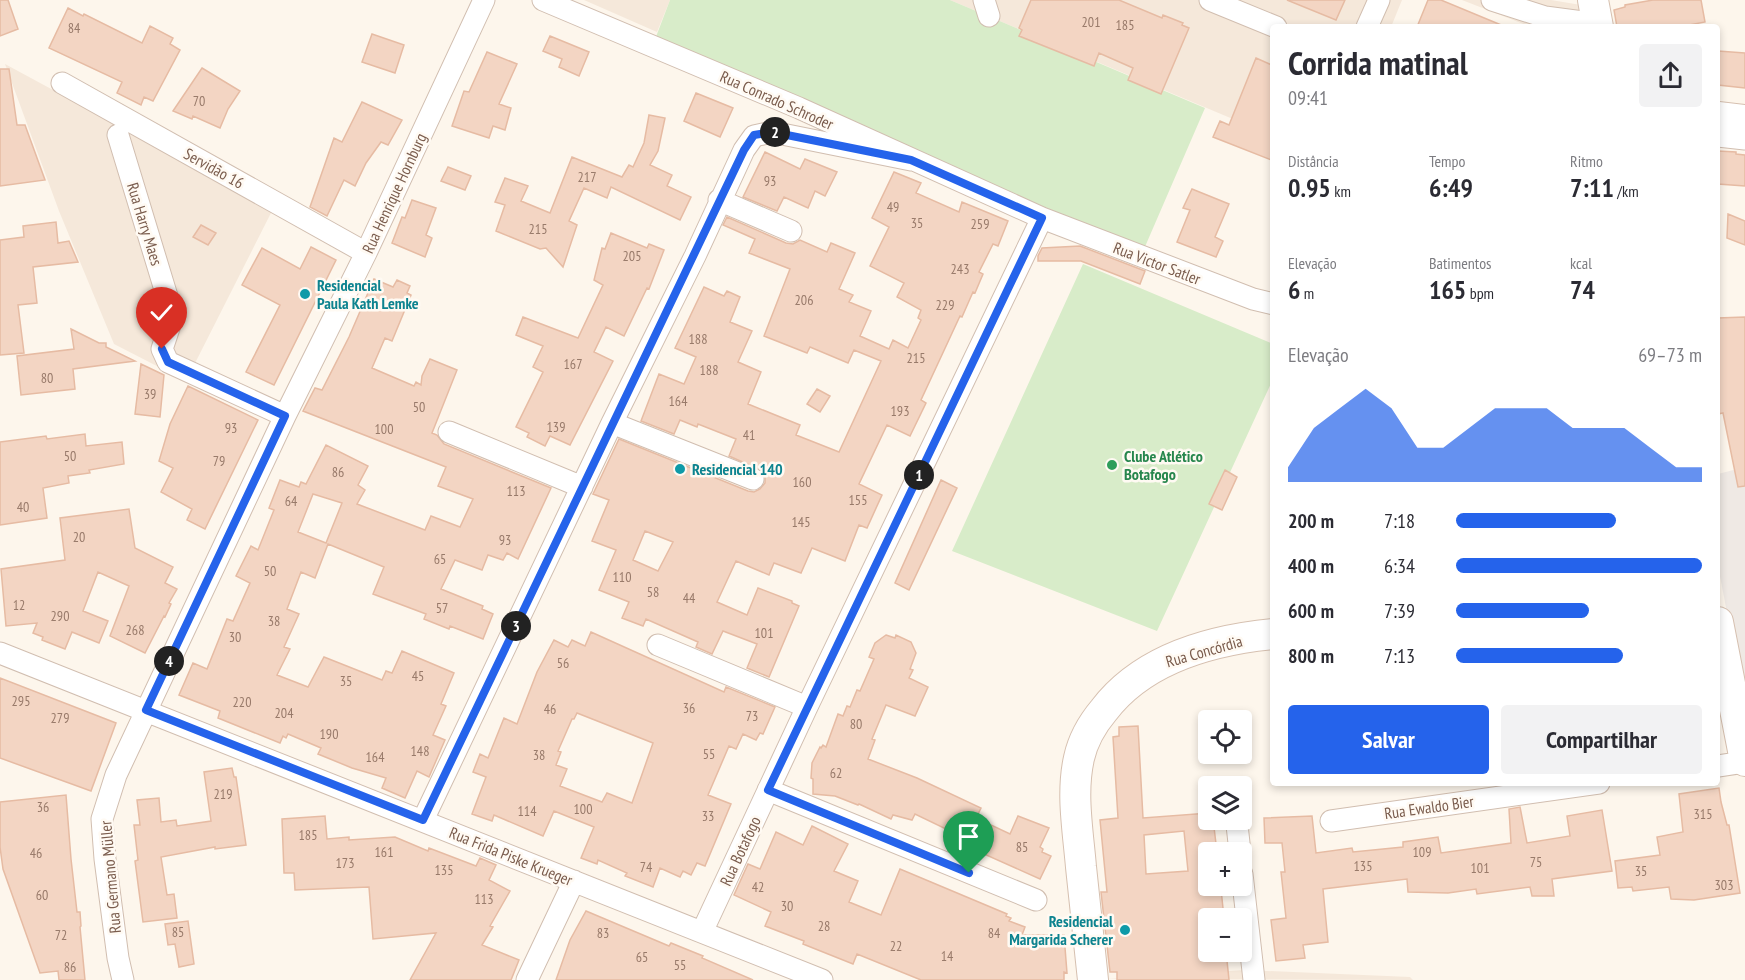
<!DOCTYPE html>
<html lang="pt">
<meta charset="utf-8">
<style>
body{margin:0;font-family:"PT Sans Narrow",sans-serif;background:#f2f2f3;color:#2b2b33;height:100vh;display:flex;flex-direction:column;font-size:22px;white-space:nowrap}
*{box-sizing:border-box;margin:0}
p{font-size:20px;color:#7c7c81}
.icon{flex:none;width:33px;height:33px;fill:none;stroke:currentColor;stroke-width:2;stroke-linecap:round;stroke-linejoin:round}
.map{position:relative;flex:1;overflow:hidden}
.sheet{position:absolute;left:1270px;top:24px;width:450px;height:762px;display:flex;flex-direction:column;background:#fff;border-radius:6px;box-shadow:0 3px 9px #0003}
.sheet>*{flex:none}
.fabs{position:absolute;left:1198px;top:710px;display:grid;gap:12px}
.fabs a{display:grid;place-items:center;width:54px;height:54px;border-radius:6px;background:#fff;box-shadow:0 3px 9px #0003;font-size:30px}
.pin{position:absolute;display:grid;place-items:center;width:51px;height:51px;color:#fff;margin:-62px -26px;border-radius:50% 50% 50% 0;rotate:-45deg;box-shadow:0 0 6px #0007}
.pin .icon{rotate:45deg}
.km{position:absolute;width:30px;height:30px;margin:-15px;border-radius:50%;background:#222;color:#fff;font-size:16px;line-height:30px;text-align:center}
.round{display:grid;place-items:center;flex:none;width:63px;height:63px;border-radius:6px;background:#f2f2f3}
.summary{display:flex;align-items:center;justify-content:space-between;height:102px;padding:0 18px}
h1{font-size:33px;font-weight:600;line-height:45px}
.figures{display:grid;grid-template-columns:repeat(3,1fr);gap:9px;height:102px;padding:6px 18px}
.figures div{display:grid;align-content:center}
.figures b{font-size:26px;font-weight:600}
.figures small{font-size:16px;font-weight:400}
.figures p{font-size:16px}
.chart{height:168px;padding:12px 18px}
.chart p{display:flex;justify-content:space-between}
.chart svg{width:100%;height:108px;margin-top:6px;fill:#2563eb;opacity:.7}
.primary-button{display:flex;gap:12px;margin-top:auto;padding:12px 18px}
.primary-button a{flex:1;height:69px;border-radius:6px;background:#2563eb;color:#fff;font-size:24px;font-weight:600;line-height:69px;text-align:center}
.primary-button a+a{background:#f2f2f3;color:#2b2b33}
ul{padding:0 18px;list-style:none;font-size:20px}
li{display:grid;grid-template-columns:96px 72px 1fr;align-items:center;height:45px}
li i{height:15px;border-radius:8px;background:#2563eb}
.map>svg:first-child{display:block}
.residential{fill:#f5e8da}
.industrial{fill:#efe9e4}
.green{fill:#d8ecc9}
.building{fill:#f3d5c3;stroke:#e6bba3;stroke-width:1.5;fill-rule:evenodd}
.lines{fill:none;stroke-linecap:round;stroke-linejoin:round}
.street-casing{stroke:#d1beb0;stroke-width:23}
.secondary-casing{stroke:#d6c0b0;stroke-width:32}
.street{stroke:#fff;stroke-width:21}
.secondary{stroke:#fff;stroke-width:30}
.route-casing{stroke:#fff;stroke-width:12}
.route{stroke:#2563eb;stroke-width:8}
.culture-dot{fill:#0f9aa8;stroke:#fffaf3;stroke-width:2}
.leisure-dot{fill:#2e9e5b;stroke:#fffaf3;stroke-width:2}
.labels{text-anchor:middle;stroke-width:5;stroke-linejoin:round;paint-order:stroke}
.number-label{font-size:14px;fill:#987a6a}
.street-label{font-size:16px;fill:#7a5c4d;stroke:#fffaf3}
.culture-label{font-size:16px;font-weight:bold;fill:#0d838f;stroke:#fffaf3;text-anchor:start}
.leisure-label{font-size:16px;font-weight:bold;fill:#27864d;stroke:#fffaf3;text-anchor:start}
</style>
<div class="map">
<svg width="1745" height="980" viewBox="0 0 1745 980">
<rect width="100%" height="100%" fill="#fdf6ec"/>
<path class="residential" d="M584,0H670L657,32Z
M950,0H1402L1391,27H1274L1273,136Z
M1462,0H1551L1581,5L1585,27H1531Z
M5,64L273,209L186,381L114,344L59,211Z
M1245,970L1410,977L1413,980L1108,979Z"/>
<path class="industrial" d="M1745,467V706L1718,566V474Z"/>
<path class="green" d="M670,0H950L1205,108L1144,249L654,42Z
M1083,264L1273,344V379L1157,631L952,551Z"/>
<path class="building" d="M0,0H8L18,29L0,36Z
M1031,0H1119L1162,18L1163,15L1183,23L1182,25L1189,28L1161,94L1128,80L1133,68L1099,53L1094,66L1019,36L1022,30L1019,28Z
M1287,0H1345L1336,20Z
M1428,0H1441L1506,27H1417Z
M1653,0H1701L1705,22L1679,27H1617L1614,10L1625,7V5Z
M68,8L83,16L84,14L142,43L150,26L173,38L170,44L180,50L153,101L144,97L141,105L117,93L122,82L49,48Z
M372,34L404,45L395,73L362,62Z
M550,36L589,52L579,76L559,67L562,59L543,51Z
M1718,51L1745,53V88L1718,85Z
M487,52L517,64L499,104L511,108L505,130L493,126L489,138L452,126L464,91L469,92Z
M1256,58L1274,66V161L1213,137L1220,121L1229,125Z
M202,68L240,91L228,109L220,128L193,116L192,119L173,111Z
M0,69H9L17,125H25L45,180L0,186Z
M696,93L733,108L720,137L684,121Z
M362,102L402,120L388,145L381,142L366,163L355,186L344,180L327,216L310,207L334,138L342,142Z
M649,115L665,118L658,151L650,165L672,175L667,186L691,197L680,220L611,187L607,198L584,188L569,221L577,225L563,267L546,248L540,249L496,231L505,205L495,202L505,178L528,186L521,201L550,213L572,157L622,177L629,165L633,167L644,143Z
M1718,151L1736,152V154L1745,155V186L1718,184Z
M765,152L800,169L805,159L837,172L825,196L815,191L808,208L784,197L777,211L743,197Z
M448,167L471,176L465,190L441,181Z
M894,172L921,183L916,193L959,212L962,202L1008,221L998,246L993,244L979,272L983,274L975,293L973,292L962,317L960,316L921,400L926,403L910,436L887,425L859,484L882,495L867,528L859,525L845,561L812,548L801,573L774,563L769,575L736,561L717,602L747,615L758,588L792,601V603L799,606L769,677L747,668L757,644L723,631L712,654L696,647L698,642L646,619L643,626L622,618L629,602L599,590L616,550L592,541L609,500L593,494L619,439L748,491L754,492L760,489L765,483V477L763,471L729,456L736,439L698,424L697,427L680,420L674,434L641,421L659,374L684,384L696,357L675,348L704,287L724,296L727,291L740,297L730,322L752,331L738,362L761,372L748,404L800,425L796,435L839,452L881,361L854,350L848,363L810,347L807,353L764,336L790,269L749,253L755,239L723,225L727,217L786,243L793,244L800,240L827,252L831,243L855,253L839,289L853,295L849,302L871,311L860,336L889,349L893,340L908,348L921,320L918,318L921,310L897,297L904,283L870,266L889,227L872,218ZM645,531L673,542L658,571L633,560Z
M1192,189L1229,204L1215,237L1223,241L1216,257L1177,242L1190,210L1183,208Z
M412,200L436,208L426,235L432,238L425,257L392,243L402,217L405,218Z
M1728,214L1745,221V245L1727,238Z
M56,222L58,243L69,241L78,262L33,267L37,303L18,305L24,353L0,355V240L24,237L23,226Z
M201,225L216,233L208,245L193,237Z
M611,233L647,248L649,244L664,250L649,289L647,288L624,336L606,327L594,352L613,361L570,445L550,436L545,446L527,437L529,433L516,427L543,372L533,367L543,346L516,335L523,317L578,338L603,285L594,280L602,248L605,249Z
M1080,246L1145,271L1140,284L1081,261H1038V256L1042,248Z
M311,247L336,260L274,385L246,372L280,305L242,285L262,248L300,269Z
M374,279L393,287L397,280L410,286L407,293L411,295L392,341L385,338L372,368L414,386L416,382L421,385L422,376L430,359L457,370L432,433L437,435L444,444L551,488L518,559L507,553L503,560L488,555L482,570L455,560L441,589L483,606L482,609L493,614L483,639L450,626L449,629L424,619L426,614L373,594L384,567L328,544L315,578L301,572L287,609L299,614L284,647L290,649L277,675L308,687L324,657L382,680L386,671L392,673L402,651L454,673L441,704L446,706L433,735L445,740L429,777L417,771L405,798L382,788L386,778L352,768L318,754L321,748L288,734L286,738L283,736L280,743L218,718L220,711L179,695L193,663L207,669L227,619L233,621L250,583L236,576L251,546L258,550L274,510L269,508L280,480L299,487L301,482L306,484L326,445L368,466L358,485L365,490L357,504L425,530L431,516L460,527L473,499L438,486L446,467L303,411L315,388L322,390L349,337ZM313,494L342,503L326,543L298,532Z
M1745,317V486L1738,487L1723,413L1718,414V318Z
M71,329L99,343H106V347L135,361L73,369L75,389L21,395L17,356L74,349Z
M141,364L164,375L160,417L135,414Z
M188,386L258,420L205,529L187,520L192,509L161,492L173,468L159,461L170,424Z
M817,389L830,396L820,412L807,404Z
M85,434L86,446L122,442L124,464L89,470L90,473L68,476L69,483L43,488L47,518L0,525V442L46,436L47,439Z
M1225,470L1237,477L1222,510L1209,504Z
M941,480L957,488L909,590L895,583Z
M129,509L135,548L173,567L165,583L177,589L169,603L171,604L165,617L164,616L145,653L110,636L129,586L98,572L83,611L108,621L99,643L72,632L65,649L42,640L43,637L33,633L37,623L6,626L1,569L65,560L60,518Z
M591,632L724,692L726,687L775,707L763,734L760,733L756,740L743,734L736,749L729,746L708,795L731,804L705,866L697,863L691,875L683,871L680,877L660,868L653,887L625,876L627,873L598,860L597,864L581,858L594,827L554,811L543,836L494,815L492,821L472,814L486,777L473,772L480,754L488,758L504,718L517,724L537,672L554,640L568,647L572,640L585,646ZM577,713L653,743L632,803L607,793L602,802L560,786L567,769L556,765L561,752L558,751L572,719H574Z
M886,635L895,638L896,635L911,642L916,653L910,669L913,670L909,678L928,687L915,716L886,705L872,739L875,740L868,759L917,778L981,808L976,818L1010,834L1018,816L1049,828L1040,847L1043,849L1042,852L1051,856L1040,879L966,846L969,840L915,814L912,820L893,815L891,819L859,804L858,805L835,796L813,794V779L811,778L812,763L820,747L821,748L823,745L826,747L838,714L843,716L847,706L850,707L857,690L860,691L874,659L869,657L875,643Z
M0,678L116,723L91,791L0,758Z
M1138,726L1143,818L1209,813V819H1213L1217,852H1209V890L1221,889L1224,918H1209V951H1226L1229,980H1117V972H1110L1101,892H1107L1100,820L1118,818L1113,737L1119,736V727ZM1184,831L1188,871L1146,874L1144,835Z
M232,768L234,777H236L246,845L215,849V847L161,857L167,895L174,894L177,918L143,922L135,861L138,860L134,825H140L137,800L159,798L161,822L176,820L177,826L211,821L204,772Z
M1719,788L1721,802L1727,825H1729L1740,893L1694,900L1671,899L1669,887L1633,891L1632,887L1618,888L1615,861L1660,855L1657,837L1683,832L1679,794Z
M66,795L71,859L77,912H80L81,926L80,927L85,980H59L58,971L40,973L3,869L0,847V802Z
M1520,807L1527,843L1570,836L1567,816L1602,810L1612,871L1552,879L1554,896H1532L1530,887L1477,894L1476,889L1448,893L1408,892L1407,879L1323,889L1328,942L1303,945L1305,958L1276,961L1271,920L1286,918L1281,872H1285L1282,843H1265L1264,818L1312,816L1316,853L1352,848L1353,852L1403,847V842L1438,837L1441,853L1511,843L1509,809Z
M325,816L327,839L349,837V840L395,837L428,851L429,848L476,866L480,858L496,865L489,880L510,891L490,926L493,927L482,945L519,960L511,980H410L436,933L373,939L369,887L295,890L294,873H284L282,819Z
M812,826L848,844L834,871L858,881L849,902L881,915L900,869L1007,914L1006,916L1011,918L1009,921L1025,927L1022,935H1064L1067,973L1064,972V980H921L857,954L853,964L803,944L804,941L765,926L771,912L734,895L748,864L760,869L776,832L803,845Z
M586,911L669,946L671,943L703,956L702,958L753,980H556L570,940Z
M188,921L194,964L179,967L175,944L168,945L165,924Z"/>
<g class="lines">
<g class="street-casing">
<path id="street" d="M543,0L799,108L1042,218L1253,299L1274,304
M984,0L989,16
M1210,0L1276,27
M1492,0L1545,17L1598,24
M1367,27L1379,0
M62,83L366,253
M118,135L173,316L162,349L168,362L285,416
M1718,136L1745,139
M719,200L791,231
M612,423L753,479
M449,432L582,487
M658,645L807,707
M0,653L822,980
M1718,766L1745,762
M768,790L1036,900
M423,820L612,423L695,256L744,150L754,136L772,132L911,160
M1331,821L1599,783
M1237,825L1240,852
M1242,874L1254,980
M702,932L807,707L1042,218
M123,980L118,958L105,859L102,819L116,775L285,416L366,253L484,0
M527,980L574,881"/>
</g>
<g class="secondary-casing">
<path id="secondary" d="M1593,0L1598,27
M1718,117L1745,120
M1718,622L1745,761
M1093,980C1089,942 1085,904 1081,867C1078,831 1071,793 1079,758C1083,740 1093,723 1104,710C1144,658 1211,640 1274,634"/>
</g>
<use href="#street" class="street"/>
<use href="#secondary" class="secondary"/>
</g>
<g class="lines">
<g class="route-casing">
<path id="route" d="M162,349L168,362L285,416L146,710L423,820L744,150L754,135L772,132L911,160L1042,218L768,790L969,873"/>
</g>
<use href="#route" class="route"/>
</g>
<g class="culture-dot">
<circle cx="305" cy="294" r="6"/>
<circle cx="680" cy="469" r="6"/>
<circle cx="1125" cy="930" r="6"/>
</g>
<circle class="leisure-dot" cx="1112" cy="465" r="6"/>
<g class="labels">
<g class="number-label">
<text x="1091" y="27">201</text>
<text x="1125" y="30">185</text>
<text x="74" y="33">84</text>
<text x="199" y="106">70</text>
<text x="587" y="182">217</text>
<text x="770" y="186">93</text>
<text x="893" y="212">49</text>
<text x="917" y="228">35</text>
<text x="980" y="229">259</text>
<text x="538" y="234">215</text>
<text x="632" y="261">205</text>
<text x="960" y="274">243</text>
<text x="804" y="305">206</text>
<text x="945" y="310">229</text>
<text x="698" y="344">188</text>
<text x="916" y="363">215</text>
<text x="573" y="369">167</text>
<text x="709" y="375">188</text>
<text x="47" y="383">80</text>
<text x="150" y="399">39</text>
<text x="678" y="406">164</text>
<text x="419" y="412">50</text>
<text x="900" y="416">193</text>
<text x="556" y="432">139</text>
<text x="231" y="433">93</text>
<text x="384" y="434">100</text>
<text x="749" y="440">41</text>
<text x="70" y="461">50</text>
<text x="219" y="466">79</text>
<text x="338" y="477">86</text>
<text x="802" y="487">160</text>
<text x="516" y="496">113</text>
<text x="858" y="505">155</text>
<text x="291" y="506">64</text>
<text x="23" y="512">40</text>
<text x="801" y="527">145</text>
<text x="79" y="542">20</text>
<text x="505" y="545">93</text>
<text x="440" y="564">65</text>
<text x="270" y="576">50</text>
<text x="622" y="582">110</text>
<text x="653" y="597">58</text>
<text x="689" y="603">44</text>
<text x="19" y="610">12</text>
<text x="442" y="613">57</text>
<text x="60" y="621">290</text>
<text x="274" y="626">38</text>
<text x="135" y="635">268</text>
<text x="764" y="638">101</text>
<text x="235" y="642">30</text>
<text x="563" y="668">56</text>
<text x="418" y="681">45</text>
<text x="346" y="686">35</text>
<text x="21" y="706">295</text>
<text x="242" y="707">220</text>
<text x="689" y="713">36</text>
<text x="550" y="714">46</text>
<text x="284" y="718">204</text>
<text x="752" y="721">73</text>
<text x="60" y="723">279</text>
<text x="856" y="729">80</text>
<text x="329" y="739">190</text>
<text x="420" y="756">148</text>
<text x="709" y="759">55</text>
<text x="539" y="760">38</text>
<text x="375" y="762">164</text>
<text x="836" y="778">62</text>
<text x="223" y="799">219</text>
<text x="43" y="812">36</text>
<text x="583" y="814">100</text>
<text x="527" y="816">114</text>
<text x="1703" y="819">315</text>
<text x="708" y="821">33</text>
<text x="308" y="840">185</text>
<text x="1022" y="852">85</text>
<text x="384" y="857">161</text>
<text x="1422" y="857">109</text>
<text x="36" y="858">46</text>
<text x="1536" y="867">75</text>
<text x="345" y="868">173</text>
<text x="1363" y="871">135</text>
<text x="646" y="872">74</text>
<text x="1480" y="873">101</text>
<text x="444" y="875">135</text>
<text x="1641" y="876">35</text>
<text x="1724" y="890">303</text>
<text x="758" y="892">42</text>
<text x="42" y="900">60</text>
<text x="484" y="904">113</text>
<text x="787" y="911">30</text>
<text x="824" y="931">28</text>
<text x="178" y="937">85</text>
<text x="603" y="938">83</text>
<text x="994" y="938">84</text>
<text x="61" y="940">72</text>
<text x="896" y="951">22</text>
<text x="947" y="961">14</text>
<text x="642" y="962">65</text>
<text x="680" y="970">55</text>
<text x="70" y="972">86</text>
</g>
<g class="street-label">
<text transform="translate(777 100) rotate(24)" y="6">Rua Conrado Schroder</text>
<text transform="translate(214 168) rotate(29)" y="6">Servidão 16</text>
<text transform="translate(394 193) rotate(-65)" y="6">Rua Henrique Hornburg</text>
<text transform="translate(145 224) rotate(73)" y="6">Rua Harry Maes</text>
<text transform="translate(1157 263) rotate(21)" y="6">Rua Victor Satler</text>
<text transform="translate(1204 651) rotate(-16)" y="6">Rua Concórdia</text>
<text transform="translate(1429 807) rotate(-8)" y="6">Rua Ewaldo Bier</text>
<text transform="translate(740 851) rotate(-65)" y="6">Rua Botafogo</text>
<text transform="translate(511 856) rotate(22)" y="6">Rua Frida Piske Krueger</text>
<text transform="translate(110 877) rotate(-95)" y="6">Rua Germano Müller</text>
</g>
<g class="culture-label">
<text x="317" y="291">Residencial<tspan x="317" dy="18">Paula Kath Lemke</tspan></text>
<text x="692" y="475">Residencial 140</text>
<text x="1113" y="927" text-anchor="end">Residencial<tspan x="1113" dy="18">Margarida Scherer</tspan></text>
</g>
<g class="leisure-label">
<text x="1124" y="462">Clube Atlético<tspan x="1124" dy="18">Botafogo</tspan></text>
</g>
</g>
</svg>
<div class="fabs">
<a><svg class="icon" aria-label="locate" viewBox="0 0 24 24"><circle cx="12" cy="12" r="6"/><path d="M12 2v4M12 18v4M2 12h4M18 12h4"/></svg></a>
<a><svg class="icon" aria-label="layers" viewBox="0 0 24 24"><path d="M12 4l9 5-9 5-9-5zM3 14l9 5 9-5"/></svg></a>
<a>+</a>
<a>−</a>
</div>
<div class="pin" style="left:969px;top:873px;background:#1e9e55"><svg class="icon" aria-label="arrive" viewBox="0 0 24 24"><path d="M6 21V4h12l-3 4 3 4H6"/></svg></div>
<div class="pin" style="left:162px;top:349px;background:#d93025"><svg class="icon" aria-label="check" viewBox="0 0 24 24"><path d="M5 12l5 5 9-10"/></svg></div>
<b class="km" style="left:919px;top:475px">1</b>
<b class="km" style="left:775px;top:132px">2</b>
<b class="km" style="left:516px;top:626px">3</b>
<b class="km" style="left:169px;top:661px">4</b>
<section class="sheet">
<div class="summary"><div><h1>Corrida matinal</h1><p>09:41</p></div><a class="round"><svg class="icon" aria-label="share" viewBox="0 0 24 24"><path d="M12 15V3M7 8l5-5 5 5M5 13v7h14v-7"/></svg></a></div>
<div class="figures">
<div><p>Distância</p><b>0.95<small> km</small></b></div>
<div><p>Tempo</p><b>6:49</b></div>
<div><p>Ritmo</p><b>7:11<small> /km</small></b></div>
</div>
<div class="figures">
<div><p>Elevação</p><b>6<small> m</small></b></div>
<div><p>Batimentos</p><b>165<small> bpm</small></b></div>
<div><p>kcal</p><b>74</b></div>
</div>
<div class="chart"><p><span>Elevação</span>69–73 m</p>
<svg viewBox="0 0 160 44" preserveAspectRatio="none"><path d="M0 44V38L10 22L20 14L30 6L40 14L50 30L60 30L70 22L80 14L90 14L100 14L110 22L120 22L130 22L140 30L150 38L160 38V44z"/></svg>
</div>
<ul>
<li><b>200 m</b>7:18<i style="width:65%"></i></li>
<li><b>400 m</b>6:34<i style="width:100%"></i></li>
<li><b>600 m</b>7:39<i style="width:54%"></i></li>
<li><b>800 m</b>7:13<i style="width:68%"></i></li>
</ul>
<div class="primary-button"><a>Salvar</a><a>Compartilhar</a></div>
</section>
</div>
